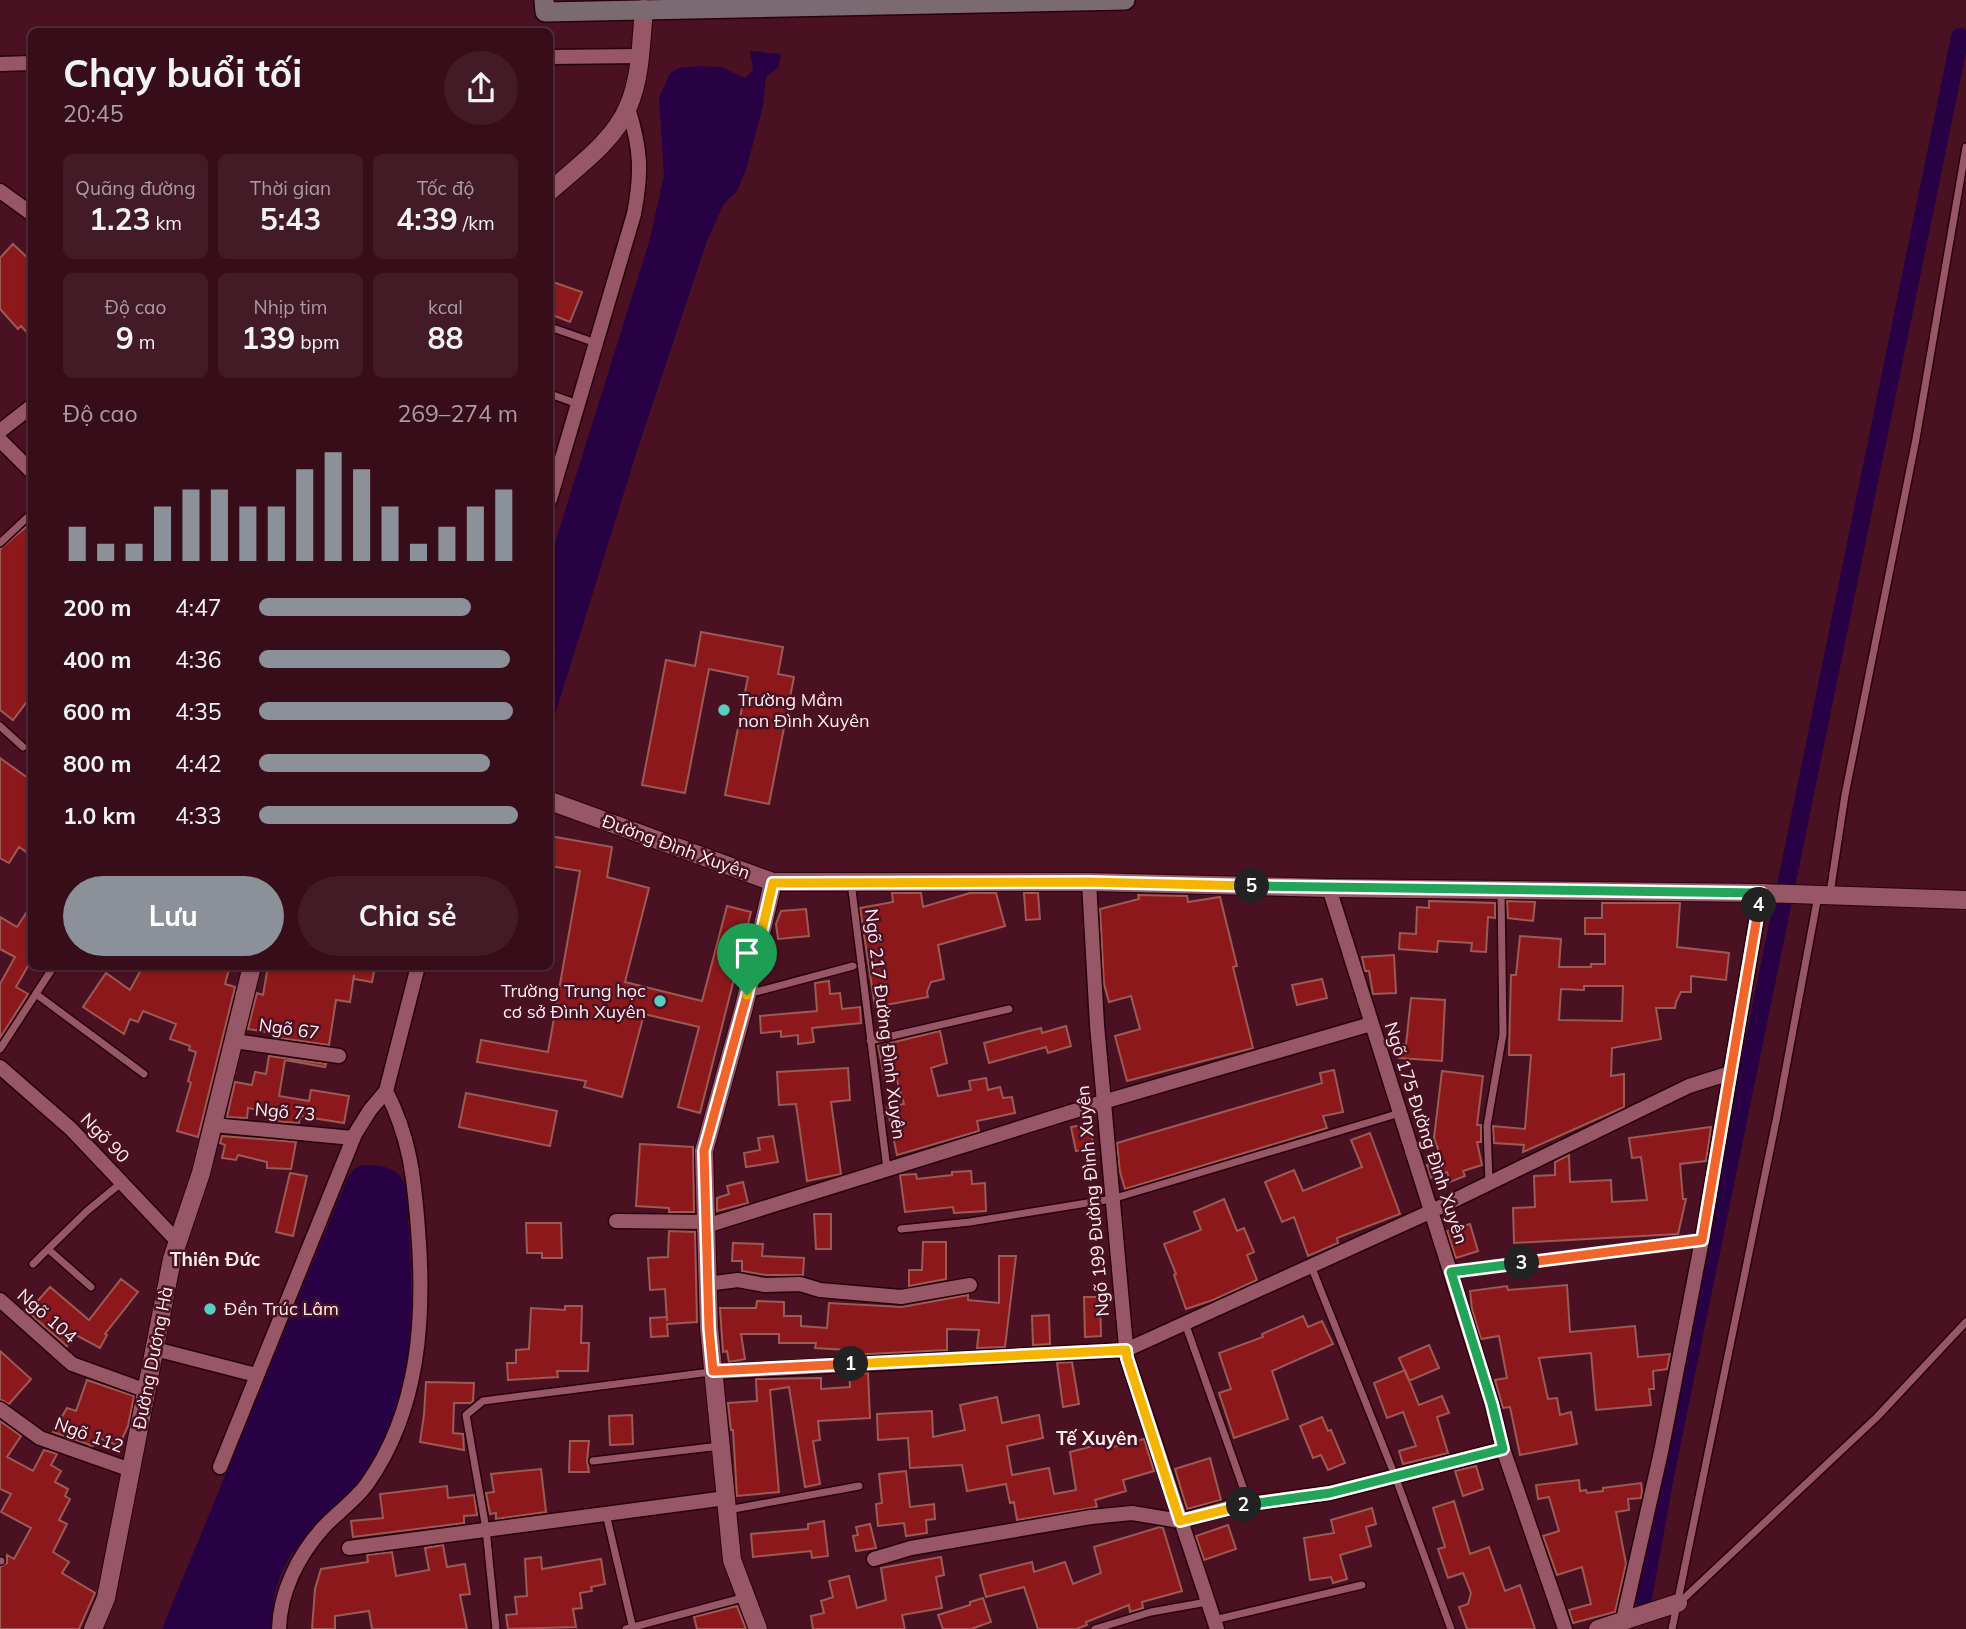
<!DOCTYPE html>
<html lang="vi">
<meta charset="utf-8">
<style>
body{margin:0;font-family:Mulish,sans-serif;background:#431b27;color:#f1f3f6;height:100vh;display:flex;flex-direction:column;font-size:26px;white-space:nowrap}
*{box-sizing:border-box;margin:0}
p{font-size:23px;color:#ab9ca2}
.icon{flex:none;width:38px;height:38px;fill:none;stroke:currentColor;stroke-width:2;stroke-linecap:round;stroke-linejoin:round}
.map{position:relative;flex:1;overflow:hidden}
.sheet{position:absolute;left:28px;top:28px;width:525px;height:942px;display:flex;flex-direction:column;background:#380d1a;border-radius:10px;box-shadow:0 2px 5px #0004,0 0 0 2px #522d39}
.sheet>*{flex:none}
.pin{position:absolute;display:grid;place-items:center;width:60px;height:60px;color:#fff;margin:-72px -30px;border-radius:50% 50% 50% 0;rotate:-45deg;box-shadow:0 0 7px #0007}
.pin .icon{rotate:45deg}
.km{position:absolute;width:35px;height:35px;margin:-18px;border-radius:50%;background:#222;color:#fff;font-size:19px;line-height:35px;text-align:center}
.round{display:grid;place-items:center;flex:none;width:74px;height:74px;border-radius:37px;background:#431b27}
.head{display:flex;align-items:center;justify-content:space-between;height:119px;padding:0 35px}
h1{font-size:38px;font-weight:700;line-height:52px}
.stats{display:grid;grid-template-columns:repeat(3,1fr);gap:10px;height:119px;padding:7px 35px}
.stats div{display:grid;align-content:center;border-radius:10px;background:#431b27;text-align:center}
.stats b{font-size:30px;font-weight:700}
.stats small{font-size:19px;font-weight:400}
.stats p{font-size:19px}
.chart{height:196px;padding:14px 35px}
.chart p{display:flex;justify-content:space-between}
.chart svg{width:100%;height:126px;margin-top:7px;stroke:#8c9099;stroke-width:6}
.button{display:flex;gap:14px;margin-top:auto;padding:14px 35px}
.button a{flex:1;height:80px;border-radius:42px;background:#8c9099;color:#fff;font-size:28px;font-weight:700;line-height:80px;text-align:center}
.button a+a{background:#431b27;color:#f1f3f6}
ul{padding:0 35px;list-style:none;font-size:23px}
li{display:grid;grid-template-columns:112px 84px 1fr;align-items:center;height:52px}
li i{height:18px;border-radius:9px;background:#8c9099}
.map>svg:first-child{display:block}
.water{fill:#280044}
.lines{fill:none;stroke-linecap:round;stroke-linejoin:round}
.canal{stroke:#280044;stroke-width:18}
.building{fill:#8c181c;stroke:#9c5a55;stroke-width:2;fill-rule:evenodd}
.service-casing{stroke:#29010d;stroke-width:10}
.minor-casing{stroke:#29010d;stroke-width:17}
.tertiary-casing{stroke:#29010d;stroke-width:20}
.secondary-casing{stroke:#29010d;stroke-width:22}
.service{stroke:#985766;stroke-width:7}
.minor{stroke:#985766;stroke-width:14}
.tertiary{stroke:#985766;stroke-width:18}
.secondary{stroke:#7b6a72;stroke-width:19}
.split-1-casing{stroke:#fff;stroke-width:14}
.split-2-casing{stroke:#fff;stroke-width:14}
.split-3-casing{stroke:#fff;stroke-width:14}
.split-4-casing{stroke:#fff;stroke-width:14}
.split-5-casing{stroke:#fff;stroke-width:14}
.split-6-casing{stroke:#fff;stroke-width:14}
.split-1{stroke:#f0652b;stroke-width:9}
.split-2{stroke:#f5b400;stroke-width:9}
.split-3{stroke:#22a559;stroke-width:9}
.split-4{stroke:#f0652b;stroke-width:9}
.split-5{stroke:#22a559;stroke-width:9}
.split-6{stroke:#f5b400;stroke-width:9}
.poi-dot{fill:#57cec1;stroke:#4a1123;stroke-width:2.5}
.labels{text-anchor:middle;stroke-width:5;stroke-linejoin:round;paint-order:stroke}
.poi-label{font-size:18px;fill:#feeef1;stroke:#4a1123;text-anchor:start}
.street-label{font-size:18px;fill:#feeef1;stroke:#4a1123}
.neighbourhood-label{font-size:19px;font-weight:bold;fill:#feeef1;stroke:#4a1123}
</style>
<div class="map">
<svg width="1966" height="1629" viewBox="0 0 1966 1629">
<rect width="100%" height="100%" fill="#4a1123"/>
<path class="water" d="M750,51L781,54L779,67L766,77L763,106L746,170L737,191L723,205L707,241L635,457L550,731V559L650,239L664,175L659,98L670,73L679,68L698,66L721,67L745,78L753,70Z
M362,1165C382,1165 400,1167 406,1188C411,1262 421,1369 387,1437C377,1456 365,1475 351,1490C328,1517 297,1538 282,1572C274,1590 272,1609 271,1629H162L348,1177L354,1169Z"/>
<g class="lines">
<path class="canal" d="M1643,1598L1664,1481L1960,37"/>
</g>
<path class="building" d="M13,244L32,262V338L21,326L18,329L0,309V258Z
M550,281L582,292L570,322L550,314Z
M27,526L32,530V695L13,720L0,710V549Z
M701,632L783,647L778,674L794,677L769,804L725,795L748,677L709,669L685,793L642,785L666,660L695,666Z
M0,758L32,781V856L19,847L9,863L0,858Z
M550,836L612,847L607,877L649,888L625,982L702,1001L727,906L751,912L700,1113L678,1107L699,1027L644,1014L622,1097L584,1087L586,1081L477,1062L481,1040L548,1052L580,871L550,866Z
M892,893H921L923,907L970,893H996L1005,926L938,945L944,979L931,982L927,992L928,997L875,1007L860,908L893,902Z
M1024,893H1038L1040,919L1026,920Z
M1138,895L1187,896L1188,902L1220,897L1237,966L1233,967L1253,1048L1127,1081L1115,1036L1140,1029L1131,996L1109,1002L1104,984L1100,909L1139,899Z
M1429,901L1495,903V918L1488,917L1486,952L1471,951L1472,943L1438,941L1437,952L1399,949L1400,933L1416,934L1417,907L1429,908Z
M1507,901L1535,902L1533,921L1508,918Z
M1602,903H1680L1677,947L1729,953L1726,980L1691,976V992H1681L1676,1002L1675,1008H1656L1661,1039L1612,1048L1611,1076L1624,1074V1107L1523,1152L1524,1145L1494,1143L1493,1126L1525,1129L1531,1055H1509L1511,975H1516L1520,936L1561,939L1559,967H1591V964H1605V934H1585V918H1602ZM1584,986H1623L1622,1021L1559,1020L1561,989L1584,990Z
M32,904V959L16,987L28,994L0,1038V984L15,957L0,949V917L17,927Z
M806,909L809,936L778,939L776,924L781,911Z
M1394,955L1396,993L1373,994L1369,971H1365L1362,957Z
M143,966H230L225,984L235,987L198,1137L177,1131L191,1083L188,1081L196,1052L189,1050L190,1046L170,1039L176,1024L143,1011L138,1022L130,1019L124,1034L83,1007L106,973L130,990Z
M268,966L355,968L356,966H375L372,982L354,979V975L350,1002L336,1000L329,1045L272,1037L273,1033L248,1029L257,993L263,995Z
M1322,979L1327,998L1297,1005L1292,985Z
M829,981L830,994L840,993L842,1009L860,1007L861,1023L812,1028L814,1042L798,1044V1035L781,1037V1031L761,1033L760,1016L817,1011L815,983Z
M1411,998L1445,1000L1442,1061L1399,1058L1400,1044L1406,1045Z
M1066,1026L1071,1046L1048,1053L1046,1047L989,1063L984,1043L1041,1028L1042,1033Z
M940,1031L947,1063L931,1068L938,1096L971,1090L969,1081L986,1078L988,1090L1000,1087L1003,1098L1012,1097L1015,1113L977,1121L979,1131L897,1155L887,1107L904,1104L896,1077L885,1080L878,1046Z
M269,1056L326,1064L325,1067L285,1060L279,1096L309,1101L311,1090L349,1096L344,1123L300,1116L299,1123L274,1121L276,1113L248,1108L247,1118L227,1117L235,1082L252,1085L255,1072L266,1074Z
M848,1068L850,1100L831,1102L841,1174L807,1181L796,1104L779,1105L777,1072Z
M1334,1070L1343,1112L1323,1116L1327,1128L1125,1189L1120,1172L1117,1143L1322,1083L1320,1073Z
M1442,1071L1483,1076L1477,1125H1481V1142H1477L1482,1165L1463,1171L1465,1176L1450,1182L1447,1172L1431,1178L1427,1165L1442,1160L1434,1138Z
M466,1093L557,1111L550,1146L459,1127Z
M1089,1124L1094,1147L1076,1151L1071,1127Z
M1711,1127L1706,1161L1680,1164L1683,1199H1686L1678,1234L1514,1243L1513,1208L1535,1207L1534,1176L1555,1175V1162L1569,1155L1570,1182L1611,1180L1612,1202L1647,1200L1641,1157L1632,1158L1629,1138Z
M1370,1133L1400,1214L1337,1238L1338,1243L1308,1256L1294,1217L1282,1222L1265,1182L1294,1170L1303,1191L1362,1167L1351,1140Z
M222,1136L296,1142L291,1169L267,1168V1162L238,1155L236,1160L222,1158L225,1145L220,1143Z
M773,1136L778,1162L746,1167L744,1153L760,1150L758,1138Z
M640,1144L693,1147L694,1212H669V1208L636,1206Z
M971,1171L972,1184L985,1183L986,1211L954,1213L953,1207L905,1212L900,1175L916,1174L917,1179L952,1175V1172Z
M290,1173L307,1176L293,1236L276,1232Z
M743,1182L748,1203L717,1211V1198L729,1194L727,1186Z
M1224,1199L1237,1231L1244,1228L1254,1252L1247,1255L1257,1280L1213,1300L1186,1309L1174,1275L1176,1274L1164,1244L1201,1230L1194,1212Z
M814,1214H831V1249H816Z
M526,1223H561L562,1258H542V1253H527Z
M1470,1224L1478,1251L1456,1258L1447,1231Z
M669,1231L695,1232L697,1322L667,1324L668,1336L651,1337L650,1318L667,1317V1321L665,1289L650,1290L648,1258L668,1257Z
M923,1242H946V1279L909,1286V1270H922Z
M733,1243L763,1244L762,1256L804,1258L803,1275H766L742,1271V1261H732Z
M999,1256H1016L1005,1347L977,1348L979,1330L947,1329V1350L848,1355V1350L815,1348L816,1343H779V1334H741L745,1359L729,1362L727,1351L723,1352L720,1308H756L757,1301L784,1302V1316H801V1326L827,1328L829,1303L902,1307L968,1295V1300L999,1303Z
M121,1279L138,1292L105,1334L107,1335L100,1348L76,1335L67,1346L28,1312L50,1287L89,1320Z
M1567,1285L1570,1332L1635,1326L1638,1357L1670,1354L1667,1369L1653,1371L1654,1389H1649L1651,1405L1596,1410L1591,1353L1539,1358L1548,1399L1557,1398L1560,1415L1571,1412L1577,1444L1520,1455L1510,1407L1503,1408L1495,1380L1507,1378L1499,1336L1481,1339L1472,1309L1470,1291L1507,1286L1508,1290Z
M1084,1297H1100L1101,1336L1085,1337Z
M565,1306H582L581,1343H589L588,1371H557L558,1377L508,1380L507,1363H516V1350L529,1349L531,1308L565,1310Z
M1049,1315L1050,1344L1033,1345L1032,1316Z
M1303,1316L1308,1327L1322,1321L1333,1344L1272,1371L1288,1419L1234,1438L1219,1393L1231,1389L1219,1353L1263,1337L1262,1334Z
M1429,1345L1439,1368L1409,1381L1399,1358Z
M0,1351L31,1379L9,1404L0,1399Z
M1072,1362L1079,1404L1063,1407L1057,1363Z
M1405,1370L1419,1405L1442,1396L1449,1413L1437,1417L1448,1453L1403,1464L1399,1451L1416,1446L1403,1412L1387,1418L1374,1383Z
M868,1373L870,1418L818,1421L820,1440L813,1441L820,1484L805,1487L789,1387L770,1390L779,1492L737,1496L733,1430H731L728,1403L757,1401L756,1379L821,1378V1389L850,1387L849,1374Z
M87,1380L134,1396L128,1426L119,1446L97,1437L93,1446L53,1432L67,1408L76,1411Z
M426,1382L474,1383L473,1401L470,1403H454L453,1433L463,1434L464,1450L420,1442L424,1415Z
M997,1397L1002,1423L1039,1415L1043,1438L1007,1446L1012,1475L1049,1468L1054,1494L1076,1490L1070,1452L1112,1441L1113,1447L1144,1439L1154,1471L1123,1480L1126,1491L1095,1500L1097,1507L1017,1520L1014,1502L1010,1503L1006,1484L967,1491L962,1465L910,1468L908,1438L878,1440L877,1414L932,1411L933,1437L965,1430L960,1405Z
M632,1415L633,1444L610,1445L609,1416Z
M1322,1417L1328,1431L1331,1430L1345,1463L1328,1470L1321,1455L1313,1458L1300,1426Z
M0,1421L21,1436L7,1457L33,1471L44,1450L57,1454L51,1465L61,1471L55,1482L68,1489L65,1496L70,1499L59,1520L67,1524L53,1552L69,1562L62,1573L95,1593L79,1629H0V1567L7,1563V1555L14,1559L31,1528L1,1512L11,1494L0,1489Z
M570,1441H589L587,1461L589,1472H569Z
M1210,1458L1221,1500L1187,1509L1175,1469Z
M1476,1466L1483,1489L1463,1496L1455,1471Z
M541,1469L546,1512L496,1519V1513L490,1514L486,1493L494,1492L491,1474Z
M906,1471L910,1507L934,1504L935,1519L926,1520L927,1533L906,1536L904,1523L878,1526L876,1504L882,1503L879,1474Z
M1579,1480L1580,1491L1586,1490L1587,1493L1603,1491V1488L1641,1483L1642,1491L1641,1498L1628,1499L1629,1510L1616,1512L1626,1564L1615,1612L1573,1623L1569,1610L1591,1604L1582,1567L1557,1575L1543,1536L1559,1531L1549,1497L1538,1499L1536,1485Z
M447,1486L448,1498L474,1495L477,1515L464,1516V1523L353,1537L351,1521L383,1518L380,1494Z
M1454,1501L1470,1554L1489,1547L1505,1591L1520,1585L1535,1629H1467L1459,1607L1468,1604L1471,1593L1463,1573L1448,1578L1438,1549L1445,1547L1433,1508Z
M1372,1508L1376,1524L1366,1527L1371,1546L1340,1555L1347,1579L1333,1583L1331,1577L1310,1580L1304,1538L1334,1533L1331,1520Z
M824,1521L828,1556L812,1558L811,1551L753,1557L751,1534L808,1529V1524Z
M870,1524L876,1548L856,1551L853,1536L858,1535L856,1527Z
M1228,1525L1236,1549L1204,1560L1196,1536Z
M1160,1527L1163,1528L1182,1591L1142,1602L1143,1608L1130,1612L1129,1605L1086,1622L1087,1625L1076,1629H1038L1024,1587L986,1597L980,1575L1032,1562L1034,1572L1065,1562L1073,1584L1101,1573L1094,1547Z
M443,1545L447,1567L465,1564L470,1594L460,1595L467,1629H372L369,1611L335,1616V1629H312L315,1589L321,1569L368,1562L367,1555L392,1552L396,1576L429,1570L425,1548Z
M541,1557L542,1569L601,1559L605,1584L591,1587L592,1591L580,1593L582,1608L573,1609L576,1627L508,1629L506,1615L517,1614L515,1597L527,1596L525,1559Z
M941,1557L944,1575L936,1577L942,1608L902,1615L905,1629H813L811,1616L824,1613L821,1601L833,1597L829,1581L849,1576L857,1608L886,1600L881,1568Z
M983,1598L991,1622L971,1629H943L938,1615L970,1605V1602Z
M737,1606L746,1629H697L694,1617Z"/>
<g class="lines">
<g class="service-casing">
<path id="service" d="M550,327L596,343
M550,394L578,404
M0,543L32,513
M0,726L23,747
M851,882L887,1169
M1830,893L1845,795L1916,439L1966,147
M36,994L144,1074
M748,994L853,966
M870,1041L1009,1009
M0,1049L54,966
M1489,1183L1487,1126L1503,1034L1501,892
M901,1229L970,1222L1112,1199L1400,1113
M33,1264L45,1252
M1311,1266L1395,1476L1451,1629
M1451,1272L1702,1240
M91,1287L48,1249L87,1211L121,1183
M1185,1323L1249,1504
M593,1461L720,1446
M728,1510L859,1486
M606,1514L633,1629
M0,1561H1
M1679,1603L1877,1417L1966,1322
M1214,1620L1362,1585
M496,1629L486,1529L466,1415L483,1401L711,1372
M626,1629L746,1597
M1095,1629L1151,1612L1207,1602
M1672,1629L1777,1116L1818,896"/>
</g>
<g class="minor-casing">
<path id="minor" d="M550,57L640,56
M0,64L32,63
M0,191L32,214
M0,431L32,406
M0,440L32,472
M550,499L634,214C642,172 641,149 628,108
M1089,882L1097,1025L1127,1358L1217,1629
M1329,888L1492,1404L1503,1449L1565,1629
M234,1041L339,1056
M0,1067L71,1129L178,1242
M213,1125L353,1138
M616,1221L706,1222
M706,1226L1103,1102L1371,1024
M707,1284L738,1280L765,1285L800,1284L820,1290L901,1297L970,1285
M0,1300L72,1364L147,1391
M155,1349L256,1375
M713,1372L1126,1350L1432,1211L1689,1086L1730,1073
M0,1409L40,1438L131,1470
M220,1467L355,1134L370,1110L386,1091
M349,1548L726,1498
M874,1559L911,1548L1091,1517L1132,1513L1180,1521L1234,1506L1330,1493L1503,1449
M1623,1620L1661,1452L1702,1240L1761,893
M279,1629C280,1592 298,1556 322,1529C336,1513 355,1501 367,1484C420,1409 425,1317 418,1229C414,1177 410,1138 386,1091L418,966"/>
</g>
<g class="tertiary-casing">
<path id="tertiary" d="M550,191C577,167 614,141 628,107C641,78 641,41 644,9
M550,801L773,882H1089L1329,888L1761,893L1966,900
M93,1629L106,1598L172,1259L201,1173L252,966
M758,1629L732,1560L709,1328L704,1151L744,1007L773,882
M1598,1629L1678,1603"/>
</g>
<g class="secondary-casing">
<path id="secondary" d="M544,0L545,12L1125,0"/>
</g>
<use href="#service" class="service"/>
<use href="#minor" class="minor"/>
<use href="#tertiary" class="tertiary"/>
<use href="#secondary" class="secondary"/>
</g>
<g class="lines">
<g class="split-1-casing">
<path id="split-1" d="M747,995L704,1151L709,1328L713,1371L851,1364"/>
</g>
<g class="split-2-casing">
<path id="split-2" d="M851,1364L1126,1350L1127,1358L1180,1521L1244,1505"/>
</g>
<g class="split-3-casing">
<path id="split-3" d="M1244,1505L1330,1493L1503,1449L1492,1404L1451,1272L1522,1263"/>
</g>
<g class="split-4-casing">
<path id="split-4" d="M1522,1263L1702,1240L1759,905"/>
</g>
<g class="split-5-casing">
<path id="split-5" d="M1252,886L1761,893L1759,905"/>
</g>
<g class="split-6-casing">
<path id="split-6" d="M747,995L773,883L1089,882L1252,886"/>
</g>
<use href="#split-1" class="split-1"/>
<use href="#split-2" class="split-2"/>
<use href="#split-3" class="split-3"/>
<use href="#split-4" class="split-4"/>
<use href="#split-5" class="split-5"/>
<use href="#split-6" class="split-6"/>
</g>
<g class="poi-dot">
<circle cx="724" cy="710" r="7"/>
<circle cx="660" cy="1001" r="7"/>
<circle cx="210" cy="1309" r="7"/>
</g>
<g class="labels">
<g class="poi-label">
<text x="738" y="706">Trường Mầm<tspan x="738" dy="21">non Đình Xuyên</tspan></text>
<text x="646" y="997" text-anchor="end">Trường Trung học<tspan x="646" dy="21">cơ sở Đình Xuyên</tspan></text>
<text x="224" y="1315">Đền Trúc Lâm</text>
</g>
<g class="street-label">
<text transform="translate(676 847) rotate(20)" y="6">Đường Đình Xuyên</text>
<text transform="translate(885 1024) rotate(83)" y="6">Ngõ 217 Đường Đình Xuyên</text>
<text transform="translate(289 1029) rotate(8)" y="6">Ngõ 67</text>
<text transform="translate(285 1112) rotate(5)" y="6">Ngõ 73</text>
<text transform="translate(1426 1133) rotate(72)" y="6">Ngõ 175 Đường Đình Xuyên</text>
<text transform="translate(105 1138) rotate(46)" y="6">Ngõ 90</text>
<text transform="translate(1093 1201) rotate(-95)" y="6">Ngõ 199 Đường Đình Xuyên</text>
<text transform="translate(47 1316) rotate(41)" y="6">Ngõ 104</text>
<text transform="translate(153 1358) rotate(-79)" y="6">Đường Dương Hà</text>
<text transform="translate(89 1435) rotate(20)" y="6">Ngõ 112</text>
</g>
<g class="neighbourhood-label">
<text x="215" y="1266">Thiên Đức</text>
<text x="1097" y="1445">Tế Xuyên</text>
</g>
</g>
</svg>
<div class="pin" style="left:747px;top:995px;background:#1e9e55"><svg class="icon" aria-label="arrive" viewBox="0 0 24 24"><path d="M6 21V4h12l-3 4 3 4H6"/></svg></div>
<b class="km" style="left:851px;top:1364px">1</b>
<b class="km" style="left:1244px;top:1505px">2</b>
<b class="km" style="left:1522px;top:1263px">3</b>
<b class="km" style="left:1759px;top:905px">4</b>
<b class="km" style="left:1252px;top:886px">5</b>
<section class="sheet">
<div class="head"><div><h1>Chạy buổi tối</h1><p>20:45</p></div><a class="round"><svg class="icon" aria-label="share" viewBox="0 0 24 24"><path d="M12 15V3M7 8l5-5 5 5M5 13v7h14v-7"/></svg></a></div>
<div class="stats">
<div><p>Quãng đường</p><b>1.23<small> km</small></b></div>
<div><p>Thời gian</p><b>5:43</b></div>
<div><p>Tốc độ</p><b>4:39<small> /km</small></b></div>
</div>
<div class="stats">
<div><p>Độ cao</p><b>9<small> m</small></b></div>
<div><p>Nhịp tim</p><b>139<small> bpm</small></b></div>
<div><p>kcal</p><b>88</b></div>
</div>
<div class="chart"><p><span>Độ cao</span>269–274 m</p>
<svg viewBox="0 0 160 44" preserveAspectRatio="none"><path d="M5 44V32M15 44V38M25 44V38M35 44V25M45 44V19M55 44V19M65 44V25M75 44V25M85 44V12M95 44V6M105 44V12M115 44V25M125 44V38M135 44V32M145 44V25M155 44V19"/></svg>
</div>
<ul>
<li><b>200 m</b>4:47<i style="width:82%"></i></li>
<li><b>400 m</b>4:36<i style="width:97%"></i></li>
<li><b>600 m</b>4:35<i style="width:98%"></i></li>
<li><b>800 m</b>4:42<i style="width:89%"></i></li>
<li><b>1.0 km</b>4:33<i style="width:100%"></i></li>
</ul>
<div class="button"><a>Lưu</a><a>Chia sẻ</a></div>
</section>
</div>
